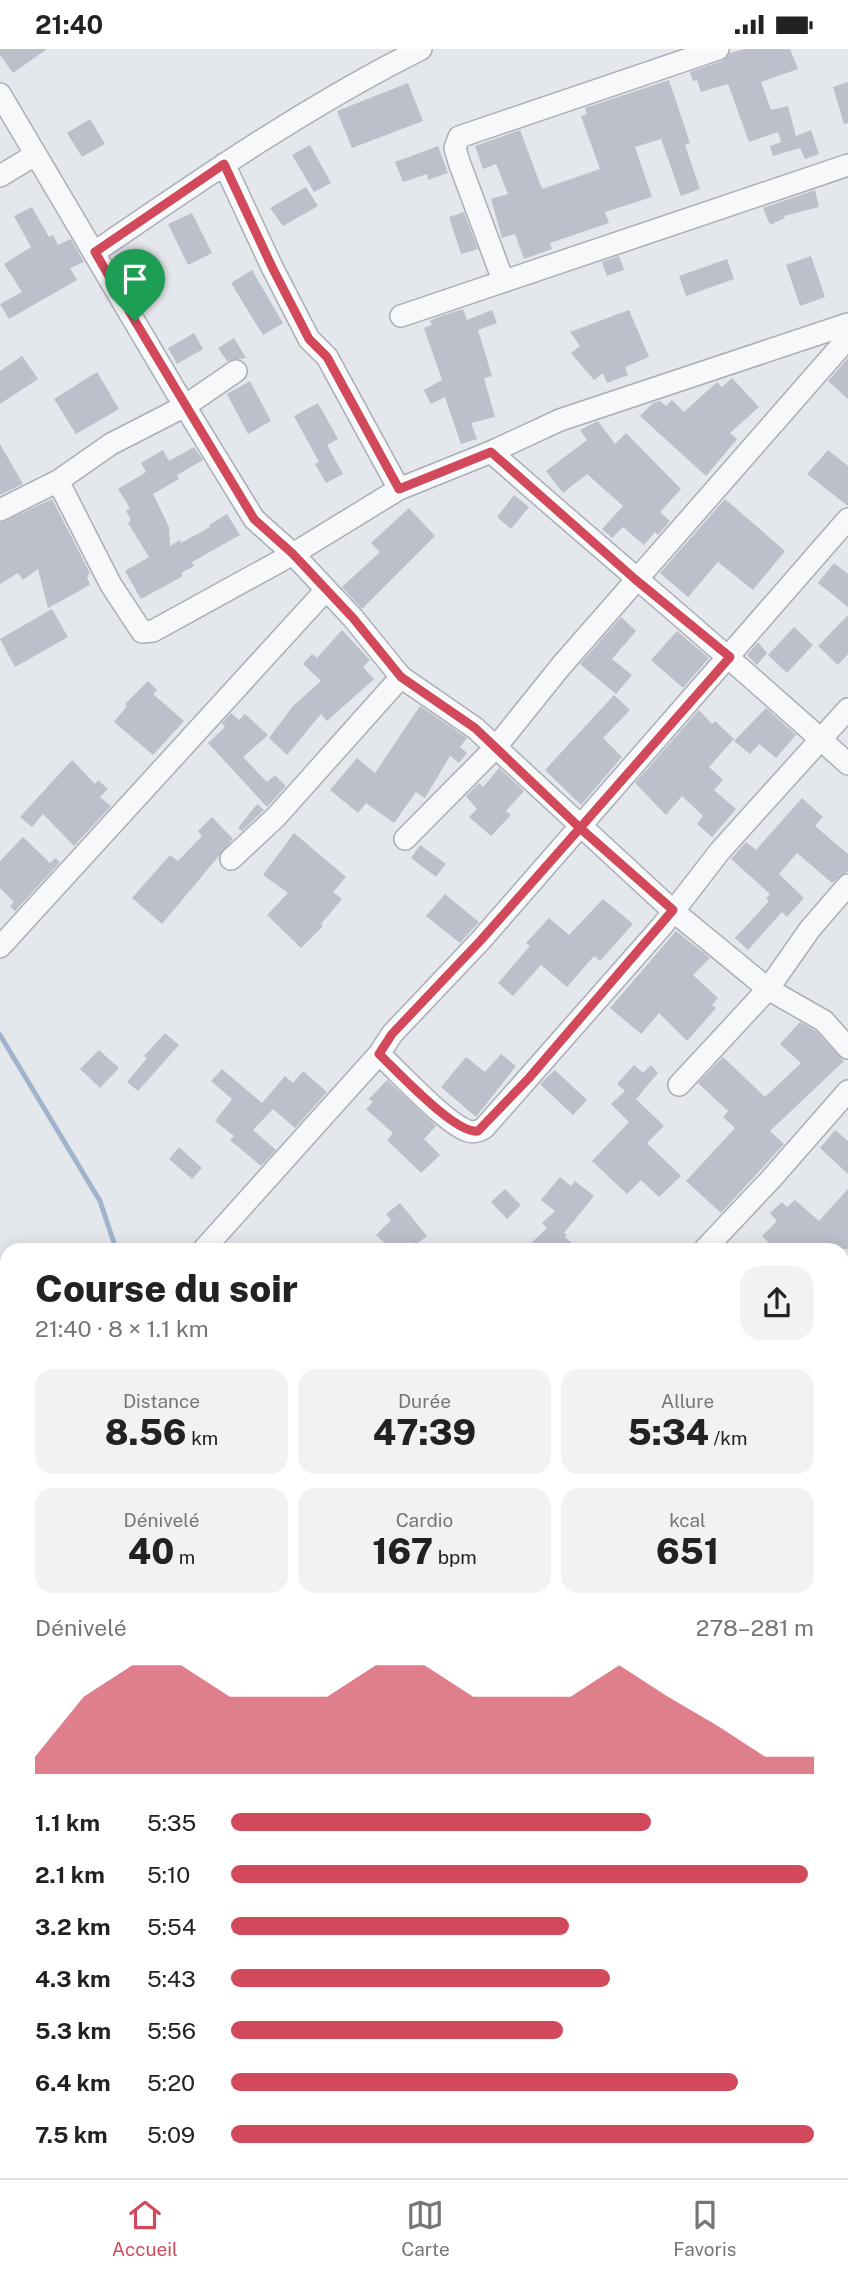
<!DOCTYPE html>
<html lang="fr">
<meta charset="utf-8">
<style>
body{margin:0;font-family:"Public Sans",sans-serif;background:#f2f2f2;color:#222;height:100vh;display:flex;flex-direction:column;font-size:26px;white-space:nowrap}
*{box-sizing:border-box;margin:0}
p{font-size:23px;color:#767676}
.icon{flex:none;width:38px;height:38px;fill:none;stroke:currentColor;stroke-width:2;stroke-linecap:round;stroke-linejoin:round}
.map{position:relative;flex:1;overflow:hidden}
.drawer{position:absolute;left:0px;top:1194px;width:849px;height:936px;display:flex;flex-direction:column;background:#fff;border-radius:21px 21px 0 0;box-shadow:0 4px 18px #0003}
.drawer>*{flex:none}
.pin{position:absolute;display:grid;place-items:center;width:60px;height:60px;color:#fff;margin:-72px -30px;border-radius:50% 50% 50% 0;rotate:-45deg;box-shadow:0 0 7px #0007}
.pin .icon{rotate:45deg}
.round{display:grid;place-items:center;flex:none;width:74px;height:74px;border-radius:21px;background:#f2f2f2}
.head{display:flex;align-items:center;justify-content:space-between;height:119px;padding:0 35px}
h1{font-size:38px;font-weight:800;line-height:52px}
.figures{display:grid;grid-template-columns:repeat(3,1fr);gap:10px;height:119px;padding:7px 35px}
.figures div{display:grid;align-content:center;border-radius:18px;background:#f2f2f2;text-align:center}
.figures b{font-size:35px;font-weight:800}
.figures small{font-size:19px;font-weight:400}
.figures p{font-size:19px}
.chart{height:196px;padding:14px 35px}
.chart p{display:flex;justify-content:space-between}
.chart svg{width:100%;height:126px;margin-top:7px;fill:#d1495b;opacity:.7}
ul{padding:0 35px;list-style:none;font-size:23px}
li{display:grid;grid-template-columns:112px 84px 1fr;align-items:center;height:52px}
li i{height:18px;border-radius:9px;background:#d1495b}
.status{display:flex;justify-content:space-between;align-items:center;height:49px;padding:0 35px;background:#fff;direction:ltr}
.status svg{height:19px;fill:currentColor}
.tabs{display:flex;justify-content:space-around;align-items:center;height:98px;border-top:2px solid #e0e0e0;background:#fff;font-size:19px;color:#767676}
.tabs a{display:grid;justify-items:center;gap:4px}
.tabs .on{color:#d1495b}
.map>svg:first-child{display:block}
.green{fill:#c9d6c5}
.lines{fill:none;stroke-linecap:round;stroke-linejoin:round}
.stream{stroke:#9fb4cc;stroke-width:5}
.building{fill:#bbc0ca}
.minor-casing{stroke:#a9aeb7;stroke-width:24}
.minor{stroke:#f7f8fa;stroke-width:21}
.route-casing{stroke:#fff;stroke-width:14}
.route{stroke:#d1495b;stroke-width:9}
</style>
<div class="status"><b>21:40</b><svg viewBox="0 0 49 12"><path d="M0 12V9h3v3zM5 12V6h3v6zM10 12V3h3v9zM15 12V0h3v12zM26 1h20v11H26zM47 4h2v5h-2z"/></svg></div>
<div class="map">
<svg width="848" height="2129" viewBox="0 0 848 2129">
<rect width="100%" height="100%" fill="#e4e7ec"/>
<path class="green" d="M7,1461V1563L0,1561V1466Z
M7,1637V1736L0,1696V1651Z
M293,2123H425L422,2129H296Z"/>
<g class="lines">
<path class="stream" d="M0,986L100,1152L116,1200
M341,2123L342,2129"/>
</g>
<path class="building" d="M0,0H47L13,24L0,6Z
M745,0H790L798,20L761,33L771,61L788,57L796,87L811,81L819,105L805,110L800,99L773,107L770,97L781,93L778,83L749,93L728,35L701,43L697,31L693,32L690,23L722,12L730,4Z
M669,31L690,94L685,96L700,140L681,147L661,90L635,98L652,148L605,163L609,174L550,194L552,200L524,210L515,185L502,189L491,150L508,145L496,115L483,120L475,97L520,81L542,140L600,120L581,67L587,65L585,59Z
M848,33V74L844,75L833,38Z
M408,34L423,72L352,99L337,62Z
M90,70L105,95L82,108L67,84Z
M310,96L331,134L314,143L292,106Z
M438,97L448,124L428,131L427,125L403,133L395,113Z
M306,138L318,157L283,177L270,159Z
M815,141L819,158L784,167L785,169L770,176L763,159Z
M32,158L49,188L53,186L58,196L71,190L84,213L70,219L77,231L9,270L0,255L22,243L4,215L31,198L14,167Z
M464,163L478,200L461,205L449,168Z
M192,164L212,204L188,216L168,175Z
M619,207L624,221L607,227L602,213Z
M811,207L825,248L800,257L786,216Z
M727,210L734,230L686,247L679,227Z
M252,221L283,274L263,286L231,234Z
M463,260L467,271L492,261L497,274L478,281L492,327L484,329L495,368L471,374L477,390L461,395L445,348L431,355L424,341L442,331L424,279L432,276L430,272L438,268Z
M629,261L649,308L625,318L628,326L607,334L603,324L594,331L571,304L580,297L570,283Z
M194,284L203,300L177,315L168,299Z
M234,289L246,309L227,312L218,299Z
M22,307L38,330L0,355V322Z
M848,309V350L828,332Z
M97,323L119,360L76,385L54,350Z
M732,329L759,358L730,384L737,390L706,427L640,367L653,354L660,352L666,357L672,351L684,363L717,333L722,338Z
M250,332L271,372L248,385L227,345Z
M318,354L338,390L327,396L343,425L326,434L315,415L319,413L294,367Z
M598,372L615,395L626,384L681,440L660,463L670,472L658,486L655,483L644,496L623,478L612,489L602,480L623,457L587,425L563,444L546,422L587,391L580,381Z
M0,395L23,435L0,446Z
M194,398L203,411L177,426L179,430L153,445L169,478L170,497L180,491L181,494L210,478L209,476L227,465L240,486L192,513L194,517L181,524L183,527L141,550L125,522L149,508L128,474L131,471L126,462L130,459L118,440L146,423L141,414L163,401L169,412Z
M828,401L848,417V457L807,425Z
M514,446L529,458L511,480L497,468Z
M52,450L90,524L87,527L90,536L48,559L38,520L23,531L18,524L0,535V474Z
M725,450L785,502L753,541L718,513L688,548L660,524Z
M409,459L435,487L362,560L342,538L380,503L371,494Z
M834,514L848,525V558L818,534Z
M52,560L68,588L15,618L0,590Z
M848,566V605L838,616L818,597Z
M621,568L636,582L612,610L632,626L616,645L580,615Z
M794,578L813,596L787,624L768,606Z
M342,581L370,611L363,618L374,630L327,672L321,665L287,706L269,689L293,657L321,632L303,615L312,605L317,609Z
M677,582L709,609L683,639L651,611Z
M758,593L767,604L757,616L747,606Z
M148,632L157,641L153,645L184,672L153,706L114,673L127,657L125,655Z
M614,646L630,661L603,689L622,708L581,756L545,721Z
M420,657L467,689L460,698L467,704L459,714L450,707L425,749L416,743L394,774L366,754L358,764L330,741L357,709L375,724Z
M766,659L796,686L776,709L759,695L750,705L734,692Z
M699,661L712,675L715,672L734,690L709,718L723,731L714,741L736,760L712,788L697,775L703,767L682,747L666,766L635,734Z
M231,664L239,671L245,665L268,686L243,708L267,733L275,726L286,737L267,758L208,694L225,678L222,674Z
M72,711L95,735L98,731L108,740L100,748L111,757L74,797L43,765L32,778L20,768Z
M499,719L524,742L506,762L511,766L491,787L469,768L477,760L466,747L479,734L483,738Z
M802,749L823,768L815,777L848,805V822L832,834L797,804L779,825L804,849L787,868L782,863L748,901L735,889L769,852L766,849L770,845L731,810L746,793L756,801Z
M257,755L264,761L242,782L238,779Z
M212,768L233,790L162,875L132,849L170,806L178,812L202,787L198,782Z
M294,784L346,828L333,843L342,850L321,875L323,877L301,899L267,866L288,844L263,826Z
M23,788L50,814L55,809L60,813L15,862L10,857L14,853L0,839V812Z
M420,796L446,815L436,828L411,809Z
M445,845L479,873L460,894L426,867Z
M603,850L633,875L600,912L594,907L567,938L541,916L513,947L498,934L530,897L526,894L549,869L569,886Z
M676,882L710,909L693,926L718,949L712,956L716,959L687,992L659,964L641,985L610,959Z
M800,973L816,982L844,1012L770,1082L784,1095L721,1164L686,1132L735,1079L723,1068L728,1062L698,1034L723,1008L765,1048L801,1014L780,995Z
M165,984L179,996L138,1042L127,1033L147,1009L144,1007Z
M99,1001L119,1019L100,1039L80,1020Z
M501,1005L516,1017L476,1068L441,1038L466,1008L485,1023Z
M634,1016L643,1024L651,1016L658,1024L636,1050L664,1077L647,1094L681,1127L659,1148L641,1131L627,1145L592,1112L629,1073L611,1055L625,1042L617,1035Z
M222,1020L262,1054L285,1027L293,1034L303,1022L327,1043L295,1079L273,1060L253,1081L276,1101L261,1117L230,1091L234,1087L215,1072L232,1050L211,1032Z
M555,1021L587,1051L573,1066L540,1035Z
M387,1031L436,1077L424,1090L440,1106L421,1124L387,1091L393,1084L366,1060L373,1053L369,1050Z
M835,1081L848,1092V1125L820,1099Z
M179,1098L202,1119L192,1130L169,1110Z
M560,1128L571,1137L575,1132L594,1147L564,1184L567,1186L565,1188L578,1200H525L547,1179L542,1174L555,1162L541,1151Z
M505,1140L521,1156L507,1170L491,1153Z
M848,1140V1200H775L762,1187L777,1172L770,1164L782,1153L787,1158L795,1151L819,1172Z
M400,1154L427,1187L413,1198L409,1193L401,1200H391L376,1186L391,1171L386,1165Z"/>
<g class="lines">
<g class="minor-casing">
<path id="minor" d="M0,45L175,341L254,470L293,505L353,569L401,628L475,679L672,861L768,940L824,972L848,999
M224,115L272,218L309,290L327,308L399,440
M0,127L35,106
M95,203C200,131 307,57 421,0
M503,231L459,113L455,99L459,88L718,0
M401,267L848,116
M491,403C610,508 731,608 848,715
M58,432L111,536L142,583L153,582L293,505L399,440L491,403L560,371L848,275
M0,461L58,432L111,395L185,357L236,322
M405,790L496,698L561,617L848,289
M231,810L276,768L401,628
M0,898L325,542
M379,1005C400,1024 445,1074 468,1082C474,1084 479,1082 484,1079L662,877L720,802L848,660
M679,1036L768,940L810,880L848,836
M204,1200L379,1005L392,985L481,891L848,470
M705,1200L771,1130L848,1042
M842,1240L848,1234
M842,1421L848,1415
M842,1602L848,1595
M0,2049L7,2042
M842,2068L848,2060
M842,2100L848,2104
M642,2123L649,2129
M793,2129L798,2123"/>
</g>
<use href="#minor" class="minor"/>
</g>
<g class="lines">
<g class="route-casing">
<path id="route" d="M135,272L254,470L293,505L353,569L401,628L475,679L580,779L481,891L392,985L379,1005C397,1022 456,1086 478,1082L529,1029L673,861L580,779L730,608L636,531L491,403L399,440L327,308L309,290L272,218L224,115L95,203L135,272"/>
</g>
<use href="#route" class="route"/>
</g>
</svg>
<div class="pin" style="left:135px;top:272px;background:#1e9e55"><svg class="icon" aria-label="arrive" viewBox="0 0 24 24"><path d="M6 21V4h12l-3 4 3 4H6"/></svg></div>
<section class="drawer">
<div class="head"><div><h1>Course du soir</h1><p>21:40 · 8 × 1.1 km</p></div><a class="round"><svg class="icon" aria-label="share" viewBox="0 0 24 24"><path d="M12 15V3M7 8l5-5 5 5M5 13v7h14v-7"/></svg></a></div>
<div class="figures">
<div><p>Distance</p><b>8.56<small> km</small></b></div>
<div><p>Durée</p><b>47:39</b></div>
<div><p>Allure</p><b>5:34<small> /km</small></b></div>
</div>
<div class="figures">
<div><p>Dénivelé</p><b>40<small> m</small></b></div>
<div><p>Cardio</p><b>167<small> bpm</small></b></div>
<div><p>kcal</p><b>651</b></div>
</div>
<div class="chart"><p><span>Dénivelé</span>278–281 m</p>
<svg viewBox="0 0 160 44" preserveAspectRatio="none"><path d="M0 44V38L10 17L20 6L30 6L40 17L50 17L60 17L70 6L80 6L90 17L100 17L110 17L120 6L130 17L140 27L150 38L160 38V44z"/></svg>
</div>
<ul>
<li><b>1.1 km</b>5:35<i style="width:72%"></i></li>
<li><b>2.1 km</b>5:10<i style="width:99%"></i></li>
<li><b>3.2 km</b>5:54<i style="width:58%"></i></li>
<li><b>4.3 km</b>5:43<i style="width:65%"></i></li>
<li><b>5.3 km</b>5:56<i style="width:57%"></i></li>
<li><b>6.4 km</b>5:20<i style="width:87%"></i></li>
<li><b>7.5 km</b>5:09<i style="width:100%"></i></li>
</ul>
</section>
</div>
<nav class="tabs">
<a class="on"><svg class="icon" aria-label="home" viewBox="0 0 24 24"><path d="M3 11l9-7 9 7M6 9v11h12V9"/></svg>Accueil</a>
<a><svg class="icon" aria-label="map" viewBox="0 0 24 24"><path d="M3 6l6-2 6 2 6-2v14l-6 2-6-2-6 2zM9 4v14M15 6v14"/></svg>Carte</a>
<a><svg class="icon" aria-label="saved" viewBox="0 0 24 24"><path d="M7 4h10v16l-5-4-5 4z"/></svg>Favoris</a>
</nav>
